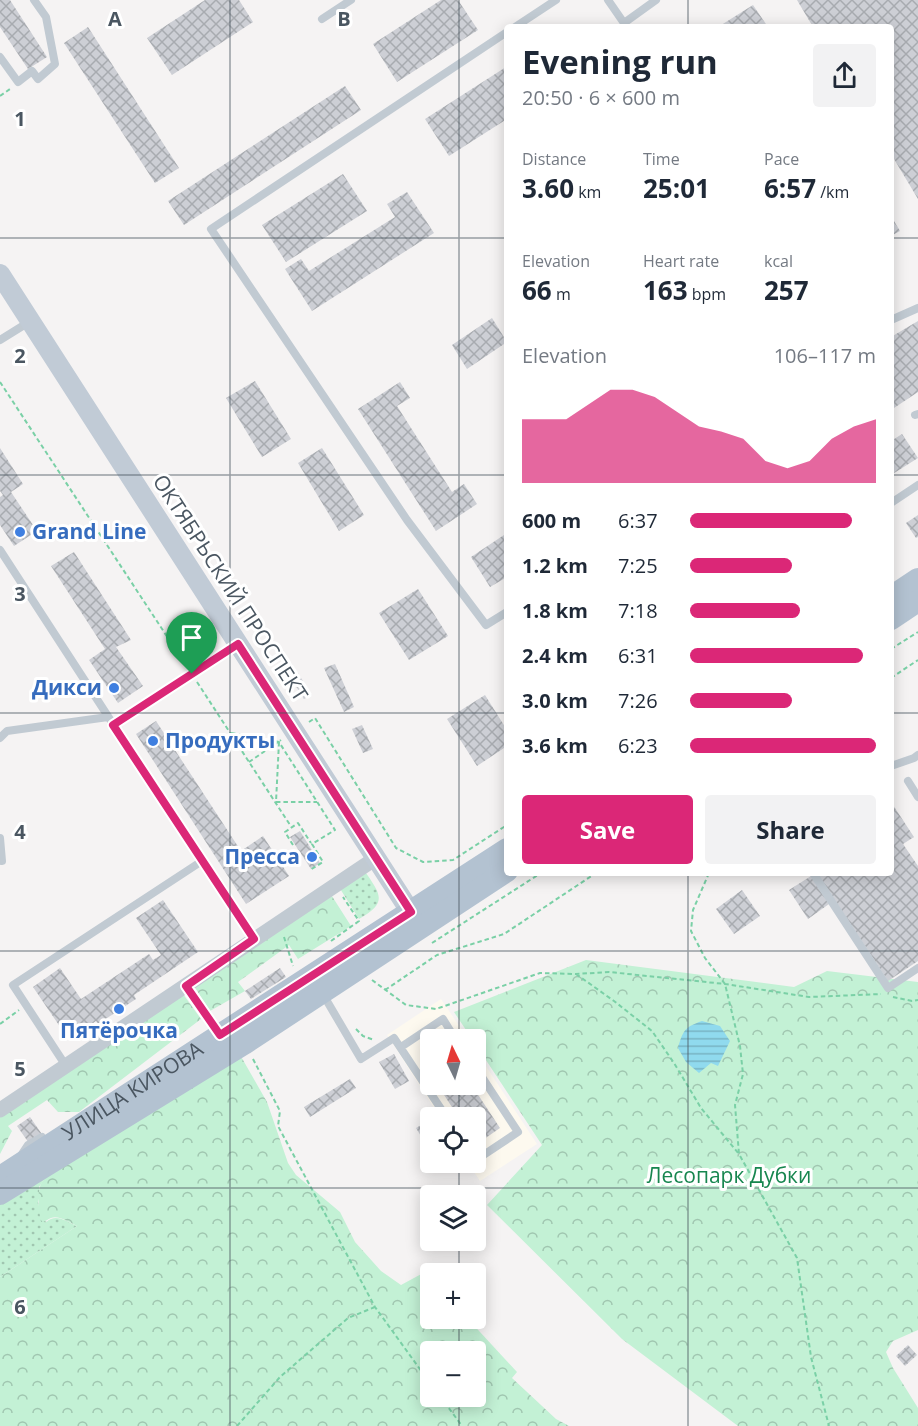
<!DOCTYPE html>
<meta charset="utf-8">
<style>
body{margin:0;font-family:"Open Sans",sans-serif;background:#f2f2f3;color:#1f2937;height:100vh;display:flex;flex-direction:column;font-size:22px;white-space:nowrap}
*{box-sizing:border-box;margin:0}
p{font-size:20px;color:#747a83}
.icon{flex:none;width:33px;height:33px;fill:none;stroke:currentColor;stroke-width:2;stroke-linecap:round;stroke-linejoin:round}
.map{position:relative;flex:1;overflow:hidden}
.sheet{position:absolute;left:504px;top:24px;width:390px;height:852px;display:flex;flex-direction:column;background:#fff;border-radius:6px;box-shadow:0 3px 15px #0003}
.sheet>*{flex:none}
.needle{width:39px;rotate:355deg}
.fabs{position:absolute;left:420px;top:1029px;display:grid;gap:12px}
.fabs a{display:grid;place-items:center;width:66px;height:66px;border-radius:6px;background:#fff;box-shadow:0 3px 15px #0003;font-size:30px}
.pin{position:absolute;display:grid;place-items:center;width:51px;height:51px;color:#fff;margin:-62px -26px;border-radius:50% 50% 50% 0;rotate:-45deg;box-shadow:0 0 6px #0007}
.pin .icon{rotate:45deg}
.round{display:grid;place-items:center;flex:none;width:63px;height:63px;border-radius:6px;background:#f2f2f3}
.headline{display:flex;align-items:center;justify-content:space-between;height:102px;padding:0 18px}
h1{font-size:33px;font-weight:700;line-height:45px}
.metrics{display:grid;grid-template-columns:repeat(3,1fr);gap:9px;height:102px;padding:6px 18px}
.metrics div{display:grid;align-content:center}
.metrics b{font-size:26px;font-weight:700}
.metrics small{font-size:16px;font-weight:400}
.metrics p{font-size:16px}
.chart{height:168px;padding:12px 18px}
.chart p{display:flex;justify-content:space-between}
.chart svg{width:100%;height:108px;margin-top:6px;fill:#db2777;opacity:.7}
.action{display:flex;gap:12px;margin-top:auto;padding:12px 18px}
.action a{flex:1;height:69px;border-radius:6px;background:#db2777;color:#fff;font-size:24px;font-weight:700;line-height:69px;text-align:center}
.action a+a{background:#f2f2f3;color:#1f2937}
ul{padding:0 18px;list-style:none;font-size:20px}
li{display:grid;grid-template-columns:96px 72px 1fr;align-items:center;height:45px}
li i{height:15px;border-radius:8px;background:#db2777}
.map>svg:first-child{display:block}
.commercial{fill:#fdf9ef}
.green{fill:url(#green-dots)}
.forest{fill:url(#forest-crowns);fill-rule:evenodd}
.water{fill:url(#water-rules)}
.building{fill:url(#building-cross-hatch)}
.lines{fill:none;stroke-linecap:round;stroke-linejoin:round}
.path{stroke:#7ad0a6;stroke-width:2;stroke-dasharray:4.5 3;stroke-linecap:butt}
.lane{stroke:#c1cad2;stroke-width:8}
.street{stroke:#c1cad2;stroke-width:15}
.secondary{stroke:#c1cbd6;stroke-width:20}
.primary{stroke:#b3c2d1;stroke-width:22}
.route-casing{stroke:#fff;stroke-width:12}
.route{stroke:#db2777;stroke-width:8}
.grid{fill:none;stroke:#4a5661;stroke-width:1.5;stroke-opacity:0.55}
.shop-dot{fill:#3f7fe0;stroke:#fff;stroke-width:2}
.labels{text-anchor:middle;stroke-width:6;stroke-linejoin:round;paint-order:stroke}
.shop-label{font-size:21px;font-weight:bold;fill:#366cbe;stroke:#fff;text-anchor:start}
.street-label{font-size:21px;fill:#4a5661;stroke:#fff}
.park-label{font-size:21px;fill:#17864f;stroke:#fff}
.grid-label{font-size:20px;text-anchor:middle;font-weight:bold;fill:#4a5661;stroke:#fff;stroke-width:6;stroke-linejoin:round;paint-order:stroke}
</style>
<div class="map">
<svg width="918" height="1426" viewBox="0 0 918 1426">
<defs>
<pattern id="green-dots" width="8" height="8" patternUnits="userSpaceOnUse" patternTransform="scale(1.5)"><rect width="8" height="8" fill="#c3f1d5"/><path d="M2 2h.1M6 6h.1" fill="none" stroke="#a0c6b0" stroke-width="1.8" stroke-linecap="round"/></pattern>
<pattern id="forest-crowns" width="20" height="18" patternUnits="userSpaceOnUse" patternTransform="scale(1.5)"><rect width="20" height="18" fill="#c3f1d5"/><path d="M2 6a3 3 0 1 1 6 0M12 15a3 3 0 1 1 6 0" fill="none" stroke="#a0c6b0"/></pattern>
<pattern id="water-rules" width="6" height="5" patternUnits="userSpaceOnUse" patternTransform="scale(1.5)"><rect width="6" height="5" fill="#90daee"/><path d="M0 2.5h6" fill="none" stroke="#78b4c4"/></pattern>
<pattern id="building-cross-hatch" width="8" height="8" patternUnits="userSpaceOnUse" patternTransform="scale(1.5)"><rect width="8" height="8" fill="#cdcfd5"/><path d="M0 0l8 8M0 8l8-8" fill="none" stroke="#a8abb0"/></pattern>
</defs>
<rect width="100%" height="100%" fill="#f5f3f3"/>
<path class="commercial" d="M441,999L468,1039L430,1040V1084H476V1051L537,1144L480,1181L468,1163L476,1162V1118L440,1117L387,1035Z"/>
<path class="green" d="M364,870C380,894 389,902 359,919L339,887Z
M45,1178L39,1187L40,1195L38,1202L40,1210V1214L46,1222C56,1213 66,1221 77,1226L0,1277V1199Z"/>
<path class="forest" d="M330,893L351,926L298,959L289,945L238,982L245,991L210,1011L194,986Z
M586,960L794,987L827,971L918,982V1330L893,1341L886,1352L893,1368L918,1408V1426H738L622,1339L487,1205L542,1145L476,1045V1040L472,1039L454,1012Z
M183,994L201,1019L79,1112H58L47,1100L8,1126L12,1131L0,1154V1115Z
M239,1053L267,1102L288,1163L296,1175L340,1212L355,1242L381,1271L401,1285L425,1272L430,1278V1318L468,1319L517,1372L512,1378L556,1419L569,1426H0V1277L77,1226C70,1223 59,1215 51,1218C48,1219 45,1222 41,1222C39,1212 37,1197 40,1187C40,1184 43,1181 45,1178ZM430,1352H476V1396H430Z"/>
<path class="water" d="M702,1021L720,1026L730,1041L718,1066L711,1063L699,1073L686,1062L678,1048C683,1030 685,1027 702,1021Z"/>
<path class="building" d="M0,0H10L47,57L28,69L0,27Z
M205,0H239L253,22L172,75L147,38Z
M441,0H458L478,30L397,82L373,44Z
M797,0H918V199L891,154V27H813Z
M753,5L768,27H718Z
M88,27L179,168L155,183L64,43Z
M506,67L507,69V119L449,156L425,119Z
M345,86L361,110L184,225L168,201Z
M343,174L367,211L286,262L262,225Z
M407,192L434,233L312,311L285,269L301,259L309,271L395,217L387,204Z
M891,216L900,231L891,236Z
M492,318L507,342L467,369L452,345Z
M918,321V392L891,410V337Z
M255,381L291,439L262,457L226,398Z
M400,382L410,398L397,406L452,492L464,484L477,504L436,531L358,409Z
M902,434L918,458L891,475V441Z
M0,448L23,484L11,492L37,531L14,546L0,525V497L3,495L0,491Z
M322,448L364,515L339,531L298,463Z
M918,515V537L916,538L906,523Z
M507,533V577L490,587L471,557Z
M74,552L131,640L116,647L143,686L118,703L89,660L105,649L51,566Z
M418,589L448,636L409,660L379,613Z
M292,664L312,695L304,699L285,669Z
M335,664L354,707L344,712L324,668Z
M485,695L507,730V746L477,766L447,719Z
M156,721L241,851L263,836L289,876L246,904L136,734Z
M362,725L373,749L363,753L352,729Z
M891,802L914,837L903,844L918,866V961L888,981L817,873H891Z
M300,831L320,863L311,869L290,837Z
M811,876L829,904L808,919L789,890Z
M742,890L760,916L734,934L716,909Z
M163,900L198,952L134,995L136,999L98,1024L96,1021L69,1040L33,987L60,968L81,999L149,954L153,960L161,955L136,918Z
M280,968L286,977L251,999L245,991Z
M394,1054L409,1081L395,1089L379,1062Z
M350,1079L356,1088L310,1117L304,1107Z
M437,1084H471L500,1128L477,1144L476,1118H459Z
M30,1117L46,1140L33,1149L17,1126Z
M430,1120V1151L416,1128Z
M908,1345L917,1355L905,1366L896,1356Z"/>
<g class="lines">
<path class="path" d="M0,96L10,89
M0,382L187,667
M891,649L918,632
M891,678L918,660
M197,682L292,828
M309,722L315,718L396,848L423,862L453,860L507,825
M231,733L279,742L335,830L312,844L323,862L310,870
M279,742L276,802H317
M249,762L281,740
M293,845L285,832L298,823L311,843
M709,873L693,910L691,931L705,958L725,984L740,1046L743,1074L735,1105L739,1154L797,1258L811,1357L829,1426
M284,937L293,966
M331,941L359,921L343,897
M432,943L541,873
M576,974L614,1001L652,1031L674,1063L701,1108L739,1154
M372,980L406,1005L436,1009L540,973L576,974L609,972L725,984L809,997L881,994
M385,990L437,955L504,934L596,873
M893,997L912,1001L918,1000
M0,1024L19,1010
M356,1029L363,1036L374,1040
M253,1059L280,1111L278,1126L375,1307L430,1383
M440,1396L462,1426
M237,1426L280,1377L348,1318L375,1307"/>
<path class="lane" d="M608,0L626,26
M322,19L351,0
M624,23L656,0
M515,27L556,0
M507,32L211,229L407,520L486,625L507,612
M0,57L18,82L32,71L38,79L55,64L46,17L34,0
M891,320L918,308
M0,340L29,322
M915,415L918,414
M891,503L918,485
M0,550L202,861
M113,725L238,644
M0,738L7,731L108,717
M891,766L914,758L918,755
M908,781L918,797
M0,838L2,861
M813,873L888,988L918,968
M186,985L219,1033
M324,996L361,1059L394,1038L447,1118
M401,1047L443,1019L456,1040
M66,1066L13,985L202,861L254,939
M476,1068L518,1132L476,1160
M22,1154L28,1145L42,1137"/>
<path class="street" d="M0,1110L376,858"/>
<path class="secondary" d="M0,274L419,925"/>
<g class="primary">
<path d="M891,597L918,579"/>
<path d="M891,619L918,601"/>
<path id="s1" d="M0,1177L507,849"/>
<path d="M0,1194L244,1044L507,871"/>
</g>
</g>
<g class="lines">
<g class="route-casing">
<path id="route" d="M238,644L411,912L220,1035L186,986L254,939L113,725Z"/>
</g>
<use href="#route" class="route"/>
</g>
<path class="grid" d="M230,0V1426M459,0V1040M688,0V27M0,238H507M891,238H918M0,475H507M891,475H918M0,713H507M891,713H918M688,873V1426M0,951H918M459,1084V1118M459,1162V1196M0,1188H918M459,1240V1274M459,1318V1352M459,1396V1426"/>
<g class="shop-dot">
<circle cx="20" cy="532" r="6"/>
<circle cx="114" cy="688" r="6"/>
<circle cx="153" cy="741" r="6"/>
<circle cx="312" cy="857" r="6"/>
<circle cx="119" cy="1009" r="6"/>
</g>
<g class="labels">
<g class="shop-label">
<text x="32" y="539">Grand Line</text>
<text x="102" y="695" text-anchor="end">Дикси</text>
<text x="165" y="748">Продукты</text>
<text x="300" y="864" text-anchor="end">Пресса</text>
<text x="119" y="1038" text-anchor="middle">Пятёрочка</text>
</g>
<g class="street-label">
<text transform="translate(230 588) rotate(57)" y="7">ОКТЯБРЬСКИЙ ПРОСПЕКТ</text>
<text dy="7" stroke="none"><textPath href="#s1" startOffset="158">УЛИЦА КИРОВА</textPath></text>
</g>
<g class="park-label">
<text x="729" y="1183">Лесопарк Дубки</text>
</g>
</g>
<g class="grid-label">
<text x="115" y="26">A</text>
<text x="344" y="26">B</text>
<text x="20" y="126">1</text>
<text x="20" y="363">2</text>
<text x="20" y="601">3</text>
<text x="20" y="839">4</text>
<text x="20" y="1076">5</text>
<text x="20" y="1314">6</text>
</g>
</svg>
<div class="fabs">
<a><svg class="needle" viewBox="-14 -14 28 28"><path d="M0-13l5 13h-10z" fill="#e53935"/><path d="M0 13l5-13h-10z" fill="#747a83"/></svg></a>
<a><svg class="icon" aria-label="locate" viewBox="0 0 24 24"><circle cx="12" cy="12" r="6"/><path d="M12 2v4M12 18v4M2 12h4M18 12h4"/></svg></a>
<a><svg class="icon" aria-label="layers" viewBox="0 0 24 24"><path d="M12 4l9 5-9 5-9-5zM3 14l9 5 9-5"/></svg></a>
<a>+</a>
<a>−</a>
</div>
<div class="pin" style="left:192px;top:674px;background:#1e9e55"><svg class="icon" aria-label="arrive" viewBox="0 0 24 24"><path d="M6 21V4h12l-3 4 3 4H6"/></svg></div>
<section class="sheet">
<div class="headline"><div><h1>Evening run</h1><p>20:50 · 6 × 600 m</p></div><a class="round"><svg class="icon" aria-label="share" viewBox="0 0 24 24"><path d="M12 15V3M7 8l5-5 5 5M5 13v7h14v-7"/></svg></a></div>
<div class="metrics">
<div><p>Distance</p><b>3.60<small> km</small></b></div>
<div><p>Time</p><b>25:01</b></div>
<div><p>Pace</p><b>6:57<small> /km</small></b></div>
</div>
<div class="metrics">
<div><p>Elevation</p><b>66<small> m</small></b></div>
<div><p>Heart rate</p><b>163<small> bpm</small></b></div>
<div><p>kcal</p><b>257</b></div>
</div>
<div class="chart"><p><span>Elevation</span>106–117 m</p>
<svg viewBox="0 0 160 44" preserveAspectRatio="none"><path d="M0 44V18L10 18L20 18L30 12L40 6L50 6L60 9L70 15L80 21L90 23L100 26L110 35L120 38L130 35L140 26L150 21L160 18V44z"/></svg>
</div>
<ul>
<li><b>600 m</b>6:37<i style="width:87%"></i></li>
<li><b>1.2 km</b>7:25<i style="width:55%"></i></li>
<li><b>1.8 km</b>7:18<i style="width:59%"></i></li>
<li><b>2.4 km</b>6:31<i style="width:93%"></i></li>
<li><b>3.0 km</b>7:26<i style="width:55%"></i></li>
<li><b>3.6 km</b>6:23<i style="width:100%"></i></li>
</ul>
<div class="action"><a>Save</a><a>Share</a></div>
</section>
</div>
